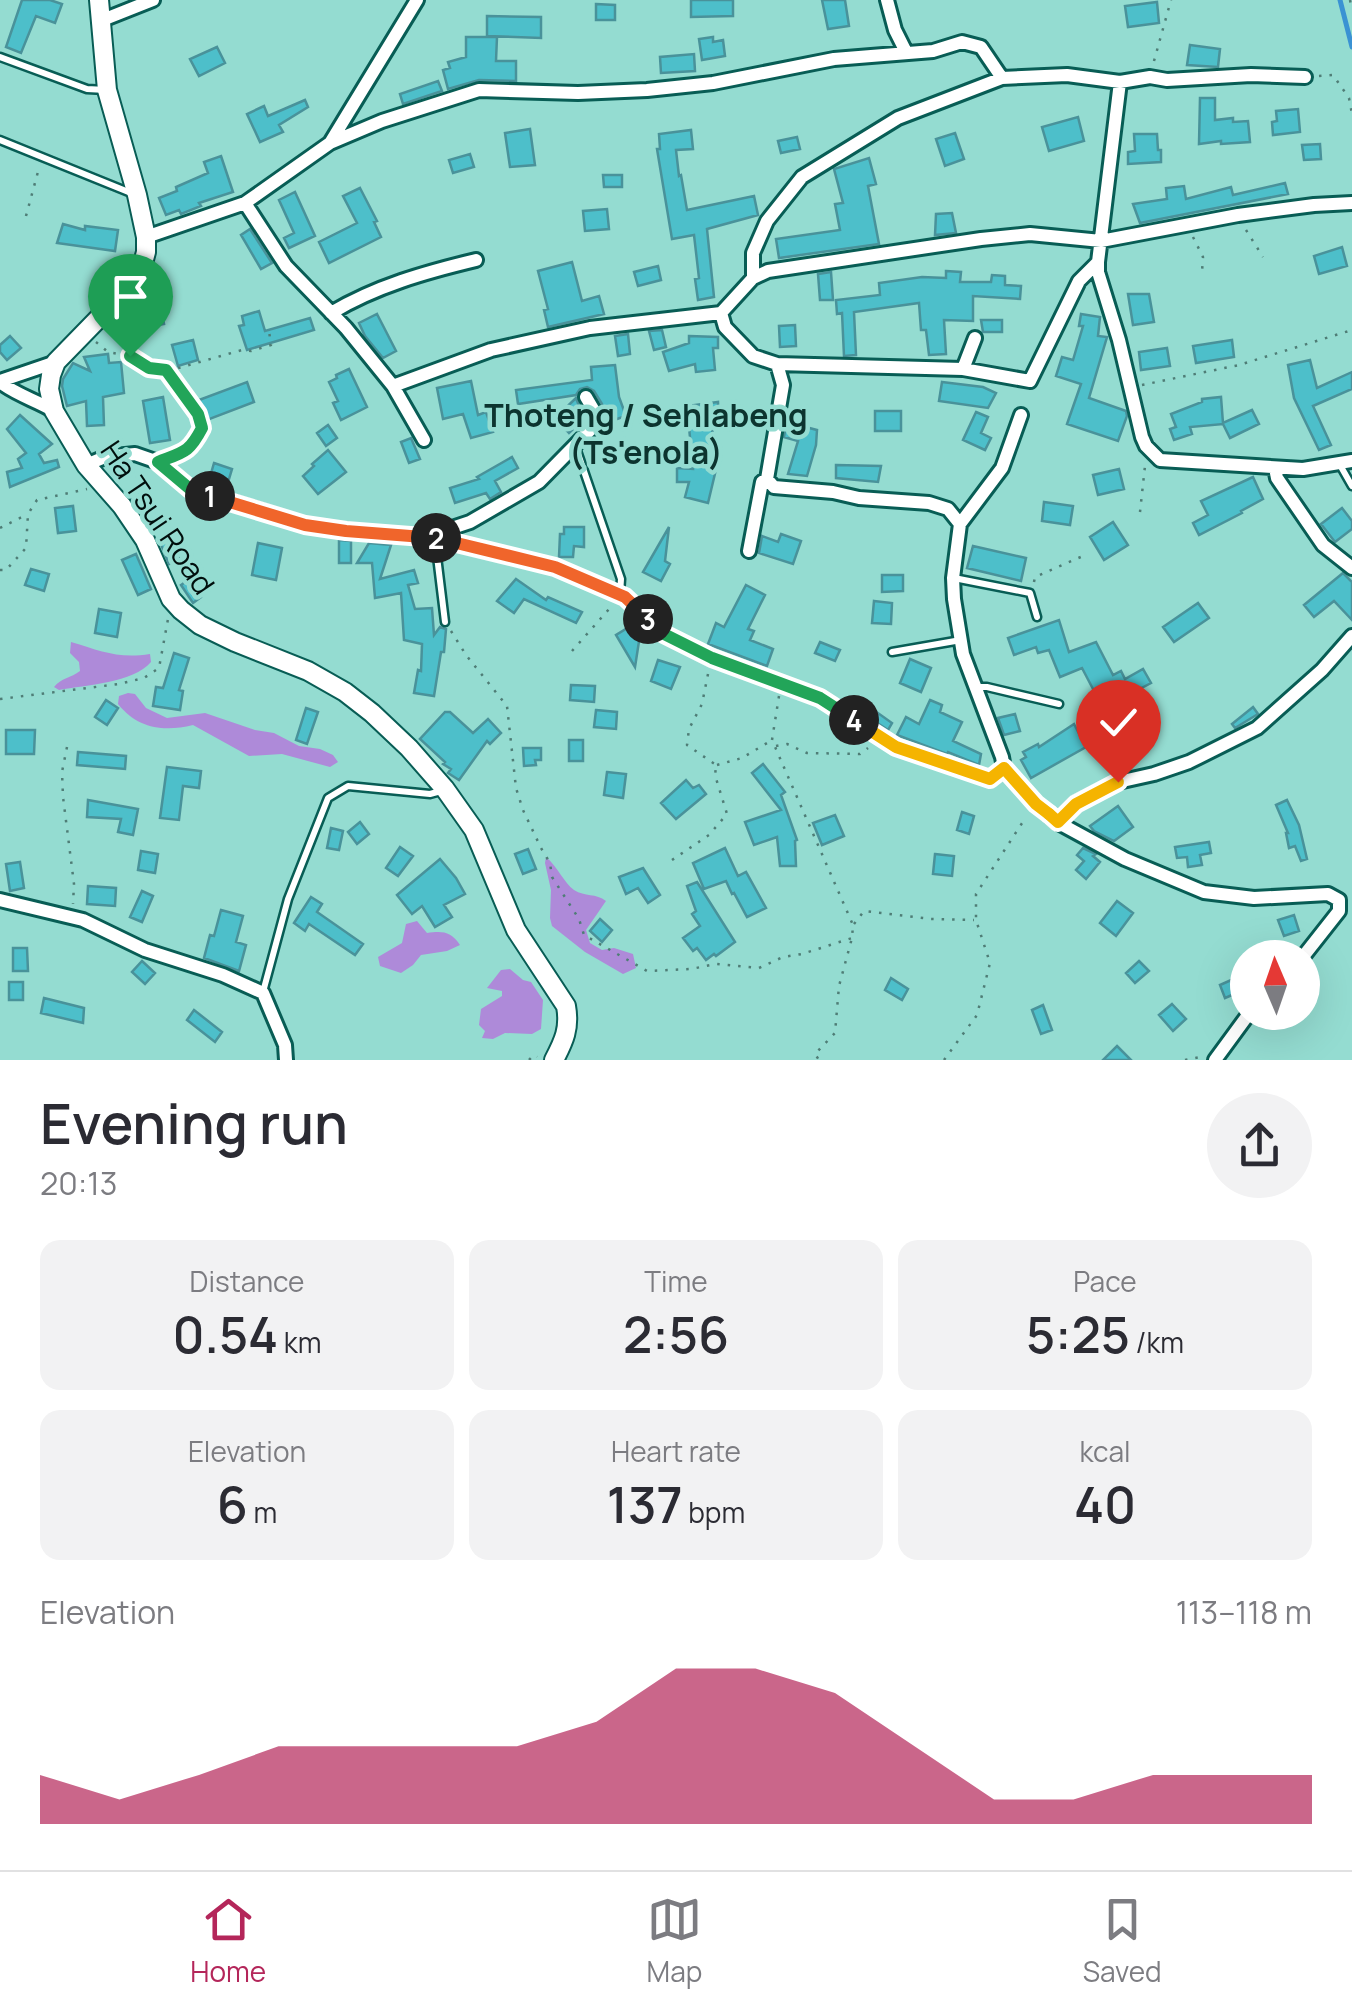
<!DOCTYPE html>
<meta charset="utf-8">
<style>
body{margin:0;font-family:Manrope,sans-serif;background:#f2f2f3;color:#2b2b33;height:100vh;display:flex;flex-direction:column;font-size:38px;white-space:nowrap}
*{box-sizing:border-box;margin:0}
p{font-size:32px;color:#7c7c81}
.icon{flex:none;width:55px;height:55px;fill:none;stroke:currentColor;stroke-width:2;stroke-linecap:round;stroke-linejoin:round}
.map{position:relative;height:1060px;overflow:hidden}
.drawer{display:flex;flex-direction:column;background:#fff;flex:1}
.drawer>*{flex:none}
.needle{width:65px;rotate:358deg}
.buttons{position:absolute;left:1230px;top:940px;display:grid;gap:20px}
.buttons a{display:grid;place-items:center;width:90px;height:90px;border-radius:50%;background:#fff;box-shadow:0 10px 40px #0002;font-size:50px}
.pin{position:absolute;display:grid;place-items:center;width:85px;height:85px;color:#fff;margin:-102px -42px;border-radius:50% 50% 50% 0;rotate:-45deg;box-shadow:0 0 10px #0007}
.pin .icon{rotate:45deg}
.km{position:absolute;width:50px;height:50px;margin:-25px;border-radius:50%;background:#222;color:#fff;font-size:28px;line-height:50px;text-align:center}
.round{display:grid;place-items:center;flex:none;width:105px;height:105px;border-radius:52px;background:#f2f2f3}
.overview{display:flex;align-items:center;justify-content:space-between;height:170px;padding:0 40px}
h1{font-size:55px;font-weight:600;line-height:75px}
.figures{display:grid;grid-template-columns:repeat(3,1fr);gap:15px;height:170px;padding:10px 40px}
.figures div{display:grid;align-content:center;border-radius:20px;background:#f2f2f3;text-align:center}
.figures b{font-size:50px;font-weight:600}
.figures small{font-size:28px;font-weight:400}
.figures p{font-size:28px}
.chart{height:280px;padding:20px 40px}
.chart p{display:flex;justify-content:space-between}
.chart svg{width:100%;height:180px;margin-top:10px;fill:#b4265a;opacity:.7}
.tab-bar{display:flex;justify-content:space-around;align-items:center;height:140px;border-top:2px solid #e1e1e2;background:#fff;font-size:28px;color:#7c7c81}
.tab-bar a{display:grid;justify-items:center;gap:5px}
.tab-bar .selected{color:#b4265a}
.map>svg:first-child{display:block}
.green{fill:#ae8ad9}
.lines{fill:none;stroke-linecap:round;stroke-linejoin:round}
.stream{stroke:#3a92d3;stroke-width:5}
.building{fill:#4dbfca;stroke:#49929a;stroke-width:2.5}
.lane-casing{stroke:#085d55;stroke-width:11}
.street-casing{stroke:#085d55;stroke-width:18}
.secondary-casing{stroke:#085d55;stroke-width:22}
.path{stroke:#4f7d76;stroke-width:2.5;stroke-dasharray:2.5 8;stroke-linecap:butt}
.lane{stroke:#fff;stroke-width:6}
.street{stroke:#fff;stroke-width:12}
.secondary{stroke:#fff;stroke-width:18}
.split-1-casing{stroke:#fff;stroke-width:20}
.split-2-casing{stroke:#fff;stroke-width:20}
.split-3-casing{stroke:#fff;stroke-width:20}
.split-4-casing{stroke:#fff;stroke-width:20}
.split-5-casing{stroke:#fff;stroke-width:20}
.split-6-casing{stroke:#fff;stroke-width:20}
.split-1{stroke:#22a559;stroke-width:12}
.split-2{stroke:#f0652b;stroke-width:12}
.split-3{stroke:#f0652b;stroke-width:12}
.split-4{stroke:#22a559;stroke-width:12}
.split-5{stroke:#f5b400;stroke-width:12}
.split-6{stroke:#f5b400;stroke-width:12}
.labels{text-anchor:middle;stroke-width:9;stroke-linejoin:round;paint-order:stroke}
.street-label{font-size:30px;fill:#000f0d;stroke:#94dcd1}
.neighbourhood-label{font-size:32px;font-weight:bold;fill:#0c342f;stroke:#94dcd1}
</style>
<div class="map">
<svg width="1352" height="1060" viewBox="0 0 1352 1060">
<rect width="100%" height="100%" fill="#94dcd1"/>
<path class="green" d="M71,642C101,651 118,659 150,654L151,662C133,683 86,685 59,690L54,687C61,678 71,678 80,671L79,662L70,653Z
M128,693L135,694L146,708L167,718L205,713L255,730L274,733L299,746L320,749L333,755L338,762L330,767L282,754L249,756L193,725C164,732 138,729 118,704L119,696Z
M546,857C558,867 564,883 574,890C585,897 596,893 606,901L586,930L590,943L602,950L614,948L633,954L636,968L623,974L585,952L552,926L550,918L551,890L545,863Z
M417,921L427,933C442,931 451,931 460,945L447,951L421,955L413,965L401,973L380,966L378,957L402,943L406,924Z
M510,969L523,980L531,982L543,1000L541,1029L532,1034L505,1033L493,1039L482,1038L485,1031L479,1025L481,1009L502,996V991L487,988L501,970Z"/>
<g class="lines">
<path class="stream" d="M1340,0L1352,47"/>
</g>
<path class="building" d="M22,0H50L62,4L55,23L36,16L21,53L6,47Z
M691,0H733V16L691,17Z
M822,0H845L849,26L828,29Z
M1157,2L1159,23L1128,27L1125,6Z
M596,4L615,5V20H596Z
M487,16L541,17V38L487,36Z
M466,37H497L496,61H516V81L479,80L448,89L443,70L450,68L448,62L466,57Z
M713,37V42L723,40L725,56L702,60L699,39Z
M1190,45L1220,49L1218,67L1187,65Z
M217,47L225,63L199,76L190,59Z
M694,54L695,71L661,73L660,57Z
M438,81L442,91L403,104L400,94Z
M1200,98H1215V120L1233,118V122L1248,121L1250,142L1221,144V141L1199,144Z
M305,100L308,107L279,125L283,132L260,142L247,114L264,106L268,116Z
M1298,109L1300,132L1273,135L1272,122L1277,121L1276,111Z
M1078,117L1084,141L1049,151L1042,127Z
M530,129L535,165L510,167L505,133Z
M691,130L693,149L676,150L679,176L681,175L687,210L754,196L758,215L707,229L714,297L698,300L695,279L699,278L694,235L672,239L657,149H660L659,134Z
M955,133L964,159L945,166L936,139Z
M1134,134H1157L1158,150H1161V162L1128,164V152L1135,151Z
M797,137L800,149L781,153L778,141Z
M1320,144L1321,159L1304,160L1302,145Z
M470,154L474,167L453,173L449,160Z
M221,156L233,192L199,203L201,206L181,214L179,210L166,215L159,198L177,191L176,187L208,173L204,162Z
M869,158L876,184L868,186L879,244L779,258L776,239L840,230L835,204L843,203L834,169Z
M603,175H622V187H604Z
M1285,183L1288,194L1140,223L1133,204L1167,199L1166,188L1184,186L1186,199L1231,187L1233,195Z
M360,188L377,221L374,222L381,237L329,263L319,242L357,223L343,196Z
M295,192L315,236L289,248L284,238L294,233L279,200Z
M607,209L609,229L585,231L583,211Z
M952,213L956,233L935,235L936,214Z
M63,224L85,230V226L118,230L115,251L57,243Z
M250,229L272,263L261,269L241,235Z
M1342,247L1347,266L1319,274L1314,256Z
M572,262L582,301L599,296L604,314L548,327L544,310L548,309L538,271Z
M658,266L661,280L638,286L634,272Z
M946,271L961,272L960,282H991L992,275L1005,276V285L1021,286L1020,299L973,296V321L944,320L946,354L929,355L926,330H921L919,303L854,312L856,355L844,356L842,313L837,314L836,300L880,295L879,283L922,277L946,278Z
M831,272L833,300H820L818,274Z
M158,292L164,324L152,326L146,294Z
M1128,294H1149L1154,322L1133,325Z
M259,311L265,331L310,318L314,330L247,350L239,326L244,325L242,316Z
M377,314L396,351L383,358L365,336L359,323Z
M1081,314L1100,317L1098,336L1107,337L1089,398L1126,411L1127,416L1118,441L1067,424L1081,384L1056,376L1062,357L1073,360L1083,326H1079Z
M981,320H1002V332H983Z
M795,325L796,346L780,347L779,326Z
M662,330L666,347L654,350L649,331Z
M628,334L630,354L618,356L615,336Z
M10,336L21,348L7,360L0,352V345Z
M689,336L718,337V348H713L715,370L696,372L695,364L669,371L663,352L689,343Z
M193,340L198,360L178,366L172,345Z
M1232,340L1234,357L1196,363L1193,346Z
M1167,348L1170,366L1141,370L1139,352Z
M108,354L109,363L121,362L124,393L103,397L104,425L87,426L86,401L67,406L62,386L63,379L73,363L90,371L84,357Z
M1310,360L1317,388L1352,372V389L1313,406L1331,445L1319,450L1294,398L1288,365Z
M615,365L619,397L626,416L605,423L602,404L594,391L587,387L580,389L576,395L518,404L516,390L592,380L591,367Z
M349,369L367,407L341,420L333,403L338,401L329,382L337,378L336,375Z
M471,381L478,415L486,412L493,432L471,438L463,414L443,419L437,388Z
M247,382L254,402L207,420L199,400Z
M942,382L983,387L996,393L988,408L939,401Z
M163,397L170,440L150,443L143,401Z
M1221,397L1223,423L1252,410L1259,424L1230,438L1223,424L1190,427L1192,434L1174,440L1170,429L1176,427L1171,414L1202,402V399Z
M576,398L584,419L569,433L555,418Z
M718,402L719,425H712L714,461H718L708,503L685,497L689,482H677V468L693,469L687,406Z
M875,411H901V431H875Z
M976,412L988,417L981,433L991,438L985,450L963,440Z
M788,413L800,416L798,425L817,430L816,445L807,476L788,474L798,441L784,437Z
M20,415L52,444L39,454L44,463L57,460L59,467L10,487L7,472L22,468L18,459L26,453L7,429Z
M328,425L337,438L326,446L317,433Z
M411,438L420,459L409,463L401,442Z
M328,450L346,472L318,494L303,476L314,466L312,464Z
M512,457L518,468L495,481L501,492L490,499L486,493L455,503L450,488L479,479L477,477Z
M214,463L232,469L226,489L208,484Z
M836,465L881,466L878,482L836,478Z
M1119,469L1124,489L1098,495L1093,475Z
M1253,477L1263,499L1241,511L1242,513L1199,535L1193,523L1208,515L1201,501Z
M138,486L154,510L144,517L127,493Z
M1044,502L1073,506L1070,525L1042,521Z
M73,506L76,531L58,533L55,508Z
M1342,508L1352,521V529L1335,542L1321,524Z
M1113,522L1128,545L1104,560L1090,537Z
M564,527H584V547L574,546L573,557H559L560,534H564Z
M669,527L665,561L670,564L661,581L643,572Z
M781,534L801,541L793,564L759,553L762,536L778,542Z
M169,538L179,559L169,564L160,542Z
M339,540L351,541V563H339Z
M258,543L282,548L276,580L252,575Z
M369,543L391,545L380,579L414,570L418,583L408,585L415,609L432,608L434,635L440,627L446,629L444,652H441L434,696L414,693L418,670L421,671L422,644L404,640L401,593L375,598L372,563H357Z
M973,546L1026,558L1021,581L967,568Z
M136,554L151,589L138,595L122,560Z
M31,569L49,574L44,591L25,585Z
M1343,573L1352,582V620L1334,601L1314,617L1304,605Z
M882,575H903V591L882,592Z
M191,578L201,592V597L193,603L181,585Z
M516,579L546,600L548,597L582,612L576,623L524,599L514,613L497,601Z
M746,585L765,595L748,629L754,631L750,640L773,649L767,666L708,644L716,623L724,627Z
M874,601L892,603L891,624L872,623Z
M1198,603L1209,618L1174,642L1163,627Z
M99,609L121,613L117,637L95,633Z
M1059,620L1069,652L1096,642L1113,675L1121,671L1125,679L1143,669L1151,683L1103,708L1082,668L1060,677L1049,650L1038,653L1036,647L1014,655L1008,638Z
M634,624L640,635L635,667L616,635Z
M820,642L840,650L835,661L815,653Z
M174,653L189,658L179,690L183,691L180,710L153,706L156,687L163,688Z
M910,659L931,668L921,692L900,683Z
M658,660L680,667L671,689L651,681Z
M571,685L595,686L594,702L570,700Z
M106,700L118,708L107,725L95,717Z
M930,700L942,705L940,712L962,722L953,741L981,754L979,765L948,752L947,754L897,735L906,717L919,724Z
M1097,701L1106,718L1092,725L1085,707Z
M868,706L892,723L888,730L862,713Z
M1253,707L1258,714L1235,728L1232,724Z
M306,708L318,712L307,744L296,740Z
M596,710L617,712L616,729L594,727Z
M445,712H450L473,733L488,719L501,733L490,744L487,741L459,780L448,773L451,769L443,764L445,762L420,739Z
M1015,714L1020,731L1004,735L998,718Z
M1074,724L1086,747L1031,778L1021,760L1026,757L1023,752L1038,744L1039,747Z
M6,730H35L34,754H6Z
M569,740H583V761H569Z
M523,748H541V760H535L536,765L524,766Z
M78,752L126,756L125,769L77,765Z
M763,764L785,792L781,795L797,840L795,841L796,866H780L777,837L754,845L745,822L781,810L752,773Z
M167,767L201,771L199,788L183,786L179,820L160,818Z
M607,772L626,774L623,798L604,795Z
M686,780L693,788L699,785L706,794L676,819L661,803Z
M88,800L138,809L133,835L118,832L121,819L87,817Z
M1287,800L1299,825L1307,859L1301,861L1295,846L1289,848L1286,833H1288L1276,805Z
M1118,806L1133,827L1114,841L1094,831L1090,826Z
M962,812L974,816L969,834L957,830Z
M835,815L844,836L822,845L813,823Z
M360,822L369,834L357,844L348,832Z
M331,828L343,831L339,850L327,848Z
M1209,842L1211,853L1200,855L1202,865L1188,867L1187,857L1177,858L1175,847Z
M400,847L413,856L398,876L386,868Z
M725,848L738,876L746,872L766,908L747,917L734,893L732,894L726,881L704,889L693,863Z
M1083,848L1096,854L1093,856L1100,862L1086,879L1076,870L1084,861L1077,855Z
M528,849L536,869L523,874L515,854Z
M141,851L158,854L155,873L138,870Z
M935,854L954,856L952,876L933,874Z
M440,859L456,878L465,894L444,905L452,917L435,927L422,906L412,914L397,895Z
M20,862L24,888L10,891L6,864Z
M643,868L660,895L648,903L638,888L626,894L619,877Z
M697,882L735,942L716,956L714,954L706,960L697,948L693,951L683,938L700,926L692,914L696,911L687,886Z
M88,886L116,888L115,906L87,904Z
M142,891L153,896L142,922L130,917Z
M311,897L322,904L317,912L363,944L355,955L309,924L305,931L294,923Z
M1117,901L1133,913L1116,936L1100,923Z
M221,910L243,916L236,942L246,945L239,971L204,958L210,935L214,936Z
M1294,915L1299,931L1284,936L1278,920Z
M600,919L612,930L602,942L590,931Z
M13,948H27L28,971H13Z
M142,961L155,973L145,984L132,972Z
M1139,961L1149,971L1135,983L1126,973Z
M1238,977L1244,990L1225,998L1220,985Z
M891,978L908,989L902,1000L885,990Z
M9,982H23V1000H9Z
M44,998L84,1008L83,1023L41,1013Z
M1172,1004L1186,1019L1173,1031L1159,1015Z
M1043,1005L1052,1030L1041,1034L1032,1010Z
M194,1010L222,1032L215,1042L187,1020Z
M1117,1046L1131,1060H1103Z"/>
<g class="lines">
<g class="lane-casing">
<path id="lane" d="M0,57L87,89L106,90
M0,140L131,193
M575,445L621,579L620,594
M1340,465L1352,486
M435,540L445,622
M954,578L1030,593L1037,617
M892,652L961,640
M975,687H987L1059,704
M263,992L288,899L328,798L348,786L430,794L441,791"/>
</g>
<g class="street-casing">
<path id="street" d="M887,0L895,30L906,52
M100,21L153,0
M1120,82L1098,262V272L1119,340L1142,437L1146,446L1160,460L1303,469L1352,461
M330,143L382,121L479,90L578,93L647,90L713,83L834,59L933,51L962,42L981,47L1002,78
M245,203L286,266L346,328L393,386L491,350L590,328L721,313L753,278V253L767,221L802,177L898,118L1002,78L1067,75L1120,82L1150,77L1167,80L1251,75L1305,77
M146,237L245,203L330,143L417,0
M753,278L768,271L981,239L1030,234L1101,241L1238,215L1314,205L1352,203
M331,313C376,286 426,272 476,260
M721,313L725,327L753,356L777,364L963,369L1030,381L1079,281L1098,262
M963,369L975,338
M0,381L56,362
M0,382C16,395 36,400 54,411
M393,386L424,440
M86,465L105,457L135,454L158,462L190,489L305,525L346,531L435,538L555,567L625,597L664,634L711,658L820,698L896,747L990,779L1004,768L1036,804L1057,822L1125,859L1204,892L1254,898L1328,894L1339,900V911L1302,958
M1275,468L1277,478L1323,545L1352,568
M767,479L774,487L833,492L859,498L929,503L948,509L960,524L953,578L954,599L963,654L1002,757L1004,768
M960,524L1002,468L1021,415
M435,538L449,529L470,522L539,482L595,425L593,409L586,397
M749,551L762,482L767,479L783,385L777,364
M1057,822L1075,804L1118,782L1154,774L1189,762L1257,728L1322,670L1352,636
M0,900L83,920L145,950L223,975L263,993L285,1045L286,1060
M1215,1060L1248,1015L1253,1012"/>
</g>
<g class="secondary-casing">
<path id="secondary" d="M99,0L107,90L137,195L146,237V252L142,267L133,283L56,362L51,375L49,389L54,411L86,465L122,506L145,540L171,599L181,610L200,625L235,642L308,671L345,692L372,713L409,748L445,789L474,830L516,930L566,1006C570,1028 564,1041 554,1060"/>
</g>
<path class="path" d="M1350,0L1352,10
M1154,61L1171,0
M1319,76L1333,75L1349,98L1352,114
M26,216L39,168
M1246,230L1263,257
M1193,237L1203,257L1202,272
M96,342L108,352L130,356L149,369L166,370L197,414L203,427L195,444L175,455
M168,371L242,350L251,351L271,345L269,331
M1142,385L1239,365L1352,330
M1140,512L1145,466
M0,528L26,515
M0,570H6L26,548L28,514L37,500L87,489
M1034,582L1035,577L1083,556
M451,631L466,655L507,706L516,788L523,810L541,848L550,863L552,877L579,919L584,935L647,971L691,969L716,964L759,968L783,957L802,954L852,938
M572,651L610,608
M708,674L702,704L689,729L687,745L716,765
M779,696L772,740L853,925L852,938L839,986L835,1033L815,1054L819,1060
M0,699L119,684L144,678L159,668L168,619
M776,746L787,744L807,753L860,754L868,748
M67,747L62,772L63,797L74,884L73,904
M717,765L742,758L772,740
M672,860L709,835L727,814L715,775L716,767
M854,924L864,911L931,919L974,920
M529,1060L534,1055L537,1057
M944,1060L977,1015L990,963L976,920V894L1026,817
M1185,1060L1200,1057"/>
<use href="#lane" class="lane"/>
<use href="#street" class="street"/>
<use href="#secondary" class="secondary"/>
</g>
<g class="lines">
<g class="split-1-casing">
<path id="split-1" d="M130,356L149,368L166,370L198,414L202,428C189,453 184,452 158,462L190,489L210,496"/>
</g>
<g class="split-2-casing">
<path id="split-2" d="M210,496L305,525L346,531L436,538"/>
</g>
<g class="split-3-casing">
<path id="split-3" d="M436,538L555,567L625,597L648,619"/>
</g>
<g class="split-4-casing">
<path id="split-4" d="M648,619L664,634L712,658L820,698L854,720"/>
</g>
<g class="split-5-casing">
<path id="split-5" d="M854,720L896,747L990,779L1004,768L1036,804L1049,814"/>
</g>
<g class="split-6-casing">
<path id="split-6" d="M1049,814L1058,822L1076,804L1118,782"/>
</g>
<use href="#split-1" class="split-1"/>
<use href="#split-2" class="split-2"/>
<use href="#split-3" class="split-3"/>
<use href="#split-4" class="split-4"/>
<use href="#split-5" class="split-5"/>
<use href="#split-6" class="split-6"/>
</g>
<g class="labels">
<g class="street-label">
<text transform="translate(157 518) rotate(56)" y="10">Ha Tsui Road</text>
</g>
<g class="neighbourhood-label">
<text x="646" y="427">Thoteng / Sehlabeng<tspan x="646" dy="37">(Ts'enola)</tspan></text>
</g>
</g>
</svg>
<div class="buttons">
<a><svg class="needle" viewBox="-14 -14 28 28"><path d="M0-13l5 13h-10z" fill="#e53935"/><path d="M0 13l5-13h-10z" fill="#7c7c81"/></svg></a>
</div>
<div class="pin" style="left:130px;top:356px;background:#1e9e55"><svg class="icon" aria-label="arrive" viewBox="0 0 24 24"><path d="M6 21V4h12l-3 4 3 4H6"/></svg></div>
<div class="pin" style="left:1118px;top:782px;background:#d93025"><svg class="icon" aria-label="check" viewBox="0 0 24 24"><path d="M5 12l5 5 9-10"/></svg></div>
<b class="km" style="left:210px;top:496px">1</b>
<b class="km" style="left:436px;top:538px">2</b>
<b class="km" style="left:648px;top:619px">3</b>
<b class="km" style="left:854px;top:720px">4</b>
</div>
<section class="drawer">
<div class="overview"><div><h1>Evening run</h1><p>20:13</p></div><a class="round"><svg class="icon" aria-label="share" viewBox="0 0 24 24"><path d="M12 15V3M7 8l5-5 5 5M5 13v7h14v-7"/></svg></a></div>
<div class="figures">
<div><p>Distance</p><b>0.54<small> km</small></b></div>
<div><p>Time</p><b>2:56</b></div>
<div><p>Pace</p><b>5:25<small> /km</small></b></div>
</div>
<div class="figures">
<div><p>Elevation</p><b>6<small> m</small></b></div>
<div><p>Heart rate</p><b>137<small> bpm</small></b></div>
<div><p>kcal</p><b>40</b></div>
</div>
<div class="chart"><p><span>Elevation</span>113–118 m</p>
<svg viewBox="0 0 160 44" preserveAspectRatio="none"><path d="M0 44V32L10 38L20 32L30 25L40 25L50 25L60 25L70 19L80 6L90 6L100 12L110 25L120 38L130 38L140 32L150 32L160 32V44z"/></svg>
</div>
</section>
<nav class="tab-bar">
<a class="selected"><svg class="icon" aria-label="home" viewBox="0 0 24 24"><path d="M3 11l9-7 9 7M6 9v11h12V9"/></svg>Home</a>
<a><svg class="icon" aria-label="map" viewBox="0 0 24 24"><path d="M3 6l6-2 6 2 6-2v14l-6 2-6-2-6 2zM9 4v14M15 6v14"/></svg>Map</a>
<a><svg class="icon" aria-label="saved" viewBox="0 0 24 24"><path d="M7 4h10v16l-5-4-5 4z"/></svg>Saved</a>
</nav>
